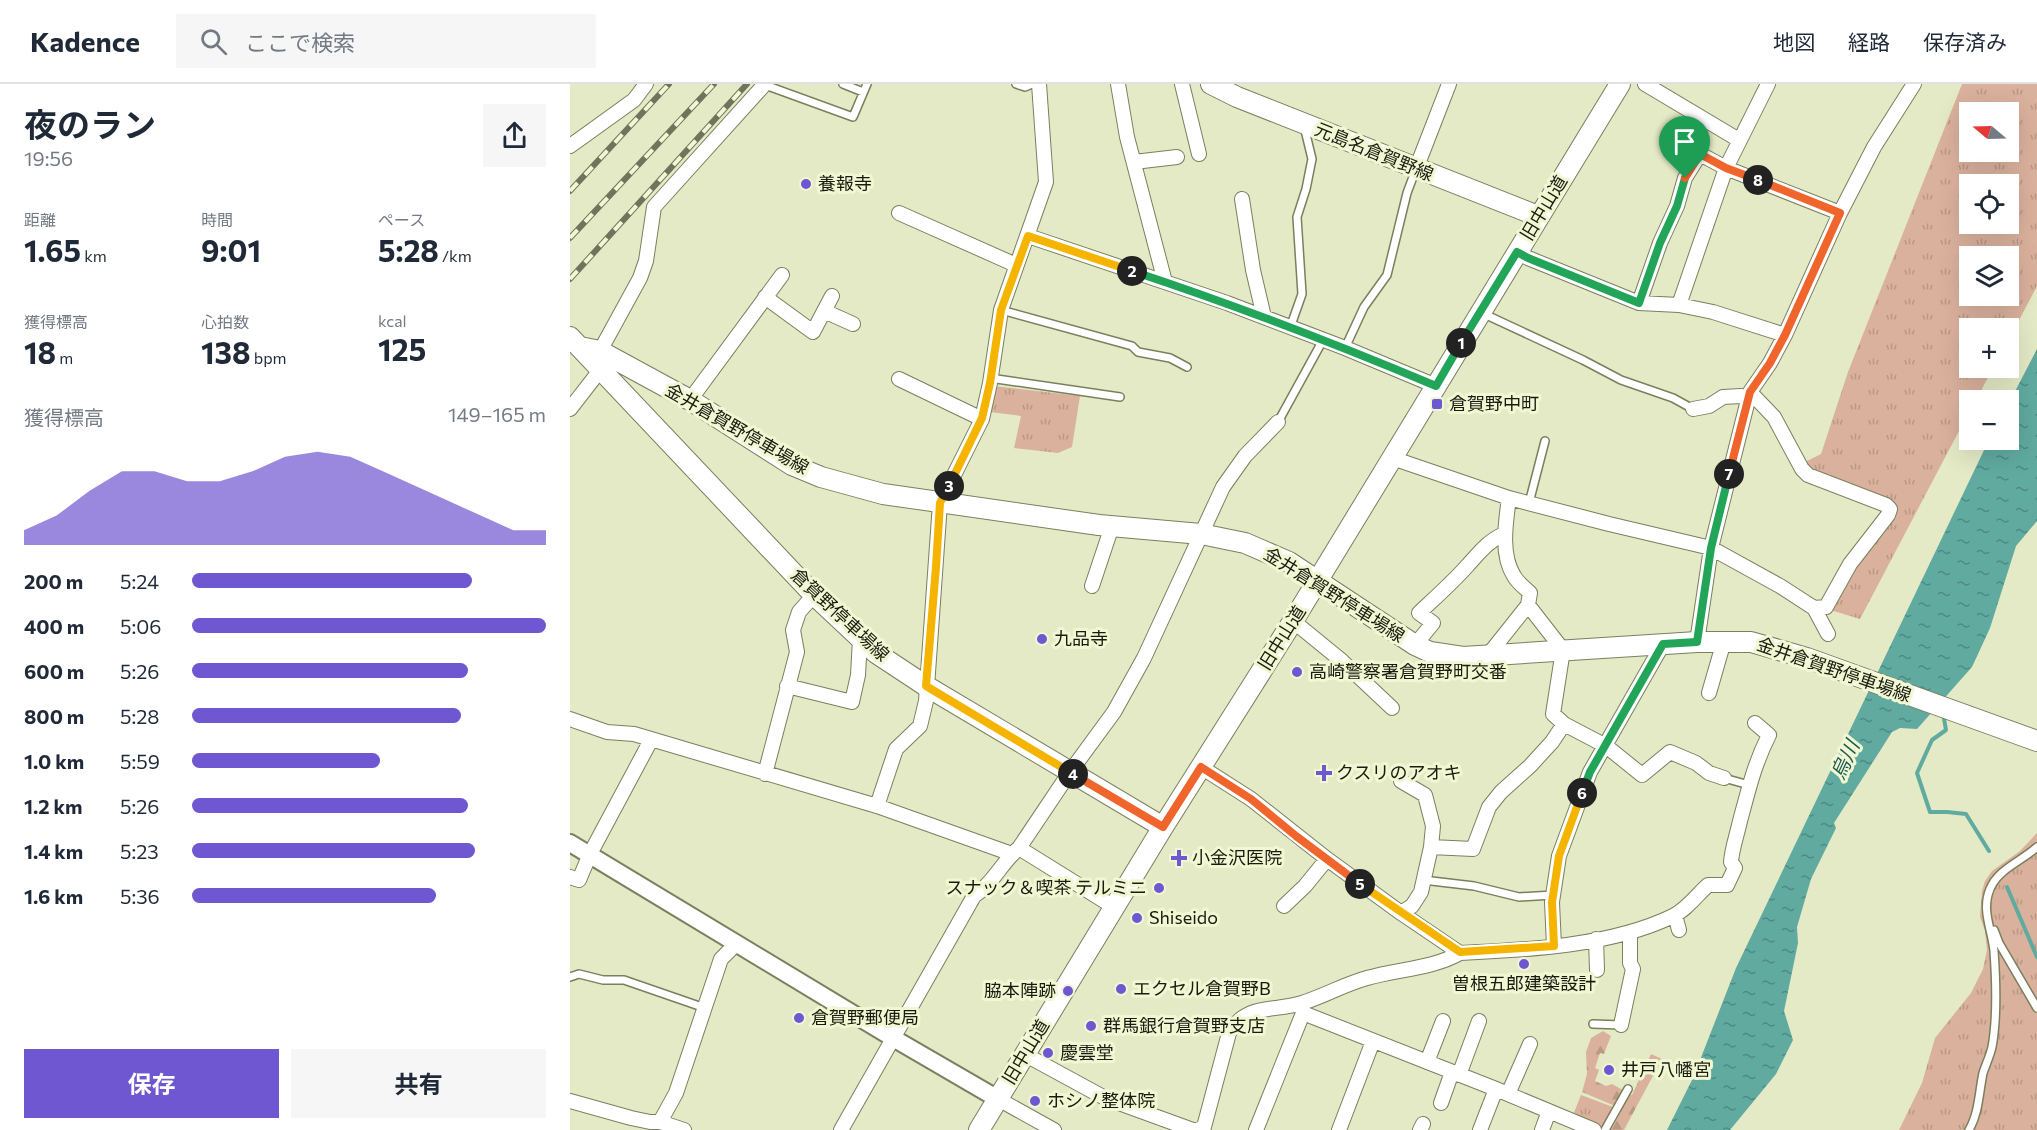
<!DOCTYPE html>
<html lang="ja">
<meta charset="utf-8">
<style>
body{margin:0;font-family:Commissioner,"Noto Sans JP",sans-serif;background:#f6f6f7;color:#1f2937;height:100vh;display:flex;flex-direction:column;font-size:22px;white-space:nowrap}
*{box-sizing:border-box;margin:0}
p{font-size:20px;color:#747a83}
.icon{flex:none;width:33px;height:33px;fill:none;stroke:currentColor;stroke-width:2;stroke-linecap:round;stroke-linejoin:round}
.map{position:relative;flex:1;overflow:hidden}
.panel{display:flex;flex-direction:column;background:#fff;width:570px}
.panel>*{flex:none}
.needle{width:39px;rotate:289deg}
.tools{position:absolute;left:1389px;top:18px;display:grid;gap:12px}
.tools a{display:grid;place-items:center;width:60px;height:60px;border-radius:0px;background:#fff;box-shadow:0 6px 24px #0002;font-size:30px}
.pin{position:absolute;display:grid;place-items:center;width:51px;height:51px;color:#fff;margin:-62px -26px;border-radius:50% 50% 50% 0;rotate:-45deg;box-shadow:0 0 6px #0007}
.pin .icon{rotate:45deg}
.km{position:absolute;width:30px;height:30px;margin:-15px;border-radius:50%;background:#222;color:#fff;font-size:16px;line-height:30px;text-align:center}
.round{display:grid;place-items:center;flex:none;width:63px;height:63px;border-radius:0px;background:#f6f6f7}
.headline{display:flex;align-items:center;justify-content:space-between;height:102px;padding:0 24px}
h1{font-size:33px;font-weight:700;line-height:45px}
.figures{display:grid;grid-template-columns:repeat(3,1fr);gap:9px;height:102px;padding:6px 24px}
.figures div{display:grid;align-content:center}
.figures b{font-size:30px;font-weight:700}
.figures small{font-size:16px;font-weight:400}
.figures p{font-size:16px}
.chart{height:168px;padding:12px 24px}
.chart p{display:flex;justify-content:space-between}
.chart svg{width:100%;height:108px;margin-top:6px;fill:#6e57d1;opacity:.7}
.action{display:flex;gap:12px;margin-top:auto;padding:12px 24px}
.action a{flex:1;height:69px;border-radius:0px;background:#6e57d1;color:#fff;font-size:24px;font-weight:700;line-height:69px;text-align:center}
.action a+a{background:#f6f6f7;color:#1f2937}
ul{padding:0 24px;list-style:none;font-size:20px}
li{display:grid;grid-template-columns:96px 72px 1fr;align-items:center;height:45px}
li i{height:15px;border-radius:8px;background:#6e57d1}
header{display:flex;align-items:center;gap:36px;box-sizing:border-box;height:84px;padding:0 30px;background:#fff;border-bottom:2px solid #e0e1e3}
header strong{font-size:28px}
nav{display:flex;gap:33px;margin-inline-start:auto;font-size:21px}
.search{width:420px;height:54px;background:#f6f6f7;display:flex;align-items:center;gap:15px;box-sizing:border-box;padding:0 21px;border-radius:0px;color:#747a83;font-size:22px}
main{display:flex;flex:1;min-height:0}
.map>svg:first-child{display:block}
.grass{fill:url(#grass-tufts);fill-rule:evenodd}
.forest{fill:url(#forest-firs)}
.water{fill:url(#water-ripples)}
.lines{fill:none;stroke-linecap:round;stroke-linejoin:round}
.stream{stroke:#60aaa0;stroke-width:4}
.service-casing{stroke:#7a7f5e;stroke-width:10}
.minor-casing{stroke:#7a7f5e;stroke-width:16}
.tertiary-casing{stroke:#7a7f5e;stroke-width:20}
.secondary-casing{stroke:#7a7f5e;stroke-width:22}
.service{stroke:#fff;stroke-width:7}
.minor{stroke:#fff;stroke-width:14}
.tertiary{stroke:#fff;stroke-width:16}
.secondary{stroke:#fff;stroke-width:20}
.rail-casing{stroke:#70745d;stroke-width:6}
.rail{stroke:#f1f7d3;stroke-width:4;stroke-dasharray:11;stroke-linecap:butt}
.split-1-casing{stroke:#fff;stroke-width:12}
.split-2-casing{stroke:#fff;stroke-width:12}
.split-3-casing{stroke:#fff;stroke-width:12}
.split-4-casing{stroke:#fff;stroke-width:12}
.split-5-casing{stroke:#fff;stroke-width:12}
.split-6-casing{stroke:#fff;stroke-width:12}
.split-7-casing{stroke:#fff;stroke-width:12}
.split-8-casing{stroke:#fff;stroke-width:12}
.split-9-casing{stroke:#fff;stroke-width:12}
.split-1{stroke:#22a559;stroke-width:8}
.split-2{stroke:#22a559;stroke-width:8}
.split-3{stroke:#f5b400;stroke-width:8}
.split-4{stroke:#f5b400;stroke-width:8}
.split-5{stroke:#f0652b;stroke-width:8}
.split-6{stroke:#f5b400;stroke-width:8}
.split-7{stroke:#22a559;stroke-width:8}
.split-8{stroke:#f0652b;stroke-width:8}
.split-9{stroke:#f0652b;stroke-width:8}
.poi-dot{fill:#6e57d1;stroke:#f1f7d3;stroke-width:2}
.labels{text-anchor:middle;stroke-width:6;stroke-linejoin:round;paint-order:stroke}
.street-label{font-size:18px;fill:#191b0e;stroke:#f1f7d3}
.poi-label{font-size:18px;fill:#191b0e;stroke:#f1f7d3;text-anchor:start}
.water-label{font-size:20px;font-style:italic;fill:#1d5b54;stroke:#f1f7d3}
</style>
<header>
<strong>Kadence</strong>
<div class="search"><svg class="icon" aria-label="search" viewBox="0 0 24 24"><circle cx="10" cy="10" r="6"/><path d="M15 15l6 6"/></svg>ここで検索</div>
<nav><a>地図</a><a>経路</a><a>保存済み</a></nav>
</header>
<main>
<section class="panel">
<div class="headline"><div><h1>夜のラン</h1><p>19:56</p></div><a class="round"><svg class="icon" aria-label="share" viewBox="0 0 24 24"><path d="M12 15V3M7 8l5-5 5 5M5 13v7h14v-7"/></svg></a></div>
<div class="figures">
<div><p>距離</p><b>1.65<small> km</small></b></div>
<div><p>時間</p><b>9:01</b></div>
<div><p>ペース</p><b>5:28<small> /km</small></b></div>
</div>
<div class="figures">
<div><p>獲得標高</p><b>18<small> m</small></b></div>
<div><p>心拍数</p><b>138<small> bpm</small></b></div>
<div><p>kcal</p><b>125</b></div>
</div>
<div class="chart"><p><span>獲得標高</span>149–165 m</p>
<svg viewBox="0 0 160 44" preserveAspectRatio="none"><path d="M0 44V38L10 32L20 22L30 14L40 14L50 18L60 18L70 14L80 8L90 6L100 8L110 14L120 20L130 26L140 32L150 38L160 38V44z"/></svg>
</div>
<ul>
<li><b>200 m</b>5:24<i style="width:79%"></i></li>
<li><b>400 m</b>5:06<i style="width:100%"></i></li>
<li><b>600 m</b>5:26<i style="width:78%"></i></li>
<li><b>800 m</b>5:28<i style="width:76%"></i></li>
<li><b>1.0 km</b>5:59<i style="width:53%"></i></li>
<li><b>1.2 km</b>5:26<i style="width:78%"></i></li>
<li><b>1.4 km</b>5:23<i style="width:80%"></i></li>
<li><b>1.6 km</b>5:36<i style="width:69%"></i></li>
</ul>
<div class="action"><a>保存</a><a>共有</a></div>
</section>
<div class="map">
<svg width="1467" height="1046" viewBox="0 0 1467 1046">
<defs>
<pattern id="grass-tufts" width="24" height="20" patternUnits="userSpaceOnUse" patternTransform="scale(1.5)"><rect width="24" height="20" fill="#dab19d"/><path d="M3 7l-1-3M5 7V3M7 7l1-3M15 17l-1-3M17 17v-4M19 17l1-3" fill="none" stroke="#ba9886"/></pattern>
<pattern id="forest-firs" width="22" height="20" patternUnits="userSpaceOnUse" patternTransform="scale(1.5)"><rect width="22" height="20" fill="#dab19d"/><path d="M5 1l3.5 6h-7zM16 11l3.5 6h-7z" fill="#ba9886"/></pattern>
<pattern id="water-ripples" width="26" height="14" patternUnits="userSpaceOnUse" patternTransform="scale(1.5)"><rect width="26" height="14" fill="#60aaa0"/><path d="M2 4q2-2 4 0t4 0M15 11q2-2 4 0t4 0" fill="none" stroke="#4e8a81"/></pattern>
</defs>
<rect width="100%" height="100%" fill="#e4eac6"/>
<path class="grass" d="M1392,0H1467V202L1439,255L1438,244H1400V284H1423L1406,316H1400L1399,328L1290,535L1257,525L1322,426L1241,388L1233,379L1251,370L1278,288ZM1400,28H1438V68H1400ZM1400,100H1438V140H1400ZM1400,172H1438V212H1400Z
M424,302L510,312L502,363L488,369L444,364L451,332L420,328Z
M1467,749V1046H1329L1352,999L1365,954L1401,909L1413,885L1417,866L1415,847L1410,833L1412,807L1415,797L1422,787L1450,767Z
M1011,1011L1043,1023L1035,1040L1029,1044L1003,1031Z"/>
<path class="forest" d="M1033,947L1041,952L1034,970L1030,969L1025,984L1029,986L1025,997L1036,1002L1042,1000L1062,1011L1081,970L1092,975L1054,1046H1041L1051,1028L1045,1022L1012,1008L1017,990L1016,968L1021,954Z"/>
<path class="water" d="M1467,265V437L1446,462L1420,544L1402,583L1347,645L1330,644L1322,648L1264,739L1266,744L1241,795L1227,843L1228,859L1214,927L1223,956L1206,990L1160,1046H1097L1123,994L1166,884L1416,362L1419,356H1438L1439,319Z"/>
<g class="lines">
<path class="stream" d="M1373,629L1376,646L1362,656L1347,689L1360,728H1377L1396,730L1419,767
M1437,803L1467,873"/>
<g class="service-casing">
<path id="service" d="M273,0L293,8
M446,0L455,3L462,0
M195,1L283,33L297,0
M431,226L562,262L568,268L600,274L617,283
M912,229L1013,276L1051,296L1103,314L1123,325
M720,244L732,210L727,133L736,105L742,75L734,42
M775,264L794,223L817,191L837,109L846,85
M420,294L550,313
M708,338L753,256
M959,419L975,357
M1154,694L1179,701
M853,796L904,802L949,813L983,811
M1424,846L1429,859L1467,924
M0,893L9,890L33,896H54L135,924
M1023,940L1051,941
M1035,1046L1058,1005
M1399,1046C1409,1029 1409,1008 1413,989C1416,980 1420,972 1422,963C1427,936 1426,895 1424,867C1422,846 1411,826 1420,805C1428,785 1452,777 1467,763"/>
</g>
<g class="minor-casing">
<path id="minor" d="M548,0L557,53L595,198
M612,0L629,70
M1075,0L1169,56
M0,62L64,16L76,0
M564,78L607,73
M846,85L879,0
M672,115L683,186L694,233
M329,129L446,181
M458,152L657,219L775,264L866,302
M947,168L958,174L1069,219L1109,221L1143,228L1215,251
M195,213L243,248L262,212
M1069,219L1090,159L1107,122L1115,94L1130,70L1156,84L1270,129
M1109,221L1156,84L1198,0
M254,227L283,240
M30,267L70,194L76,177L84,123L195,0
M329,295L412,335
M120,316L212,191
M0,325L31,285
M1123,325L1139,322L1153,313L1171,312L1178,314
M822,374L939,414L1039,440L1141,464L1210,502L1244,524L1256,523L1280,480L1318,431L1320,425L1316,421L1238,391L1232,385L1204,333L1180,308
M522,502L542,442
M958,521L993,566L983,630L994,640L1036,662L1072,691L1100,668L1126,679L1139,689L1154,694
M1244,524L1258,550
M723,537L772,577L822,624
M1127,558L1141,464L1180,308L1200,279L1215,251L1270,129L1304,63L1344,0
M845,561L863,539L849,529C866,513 883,498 898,481C910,468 918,457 934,450
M919,570L958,521L960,509C955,504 947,498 944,492C930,470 936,437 939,414
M217,602L282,618L288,591L290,555
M1139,609L1154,557
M0,635L37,648L64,650L307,722L442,770
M631,683L681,715L757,775L831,829L890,869
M195,690L227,568L223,546L229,528L244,511
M831,697L855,711L863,742L861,763L851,808L842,822L831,829
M307,722L326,665L350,642L356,617L370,419L412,335L420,299L431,226L476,98L469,0
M861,763L903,765L919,723L931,708L960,682L982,658L994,640
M449,764L544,823
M0,793L9,796L20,770L81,656
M714,822L735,802L757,775
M1105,831L1109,846
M1026,855L1027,886
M984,862L982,818L989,772L1020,688L1093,560
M733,929L926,1005L1024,1046
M1051,941L1063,885L1060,879V849
M454,970L535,1014L623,1046
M857,978L873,937
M889,991L909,937
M938,1010L960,960
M428,1015L484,1046
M0,1017L61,1034L80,1038H90L114,1046
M871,1019L882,988
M90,1038L106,1009L151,875L166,860
M271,1046L404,812C423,800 431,779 449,764L500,688L544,628L574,574L653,403L675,372L708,338
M627,1046L634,1043L659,949C677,919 703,928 732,919C754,912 775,900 797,894C827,885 862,885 890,869C958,866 1041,862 1103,832C1116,826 1127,811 1138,801H1157L1165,784L1161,778C1162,764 1167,751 1170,737C1179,704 1184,681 1199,651L1185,639
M686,1046L733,929L732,922
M769,1046L803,957
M850,1046L853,1040
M910,1046L926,1005
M972,1046L979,1027"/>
</g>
<g class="tertiary-casing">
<path id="tertiary" d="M0,759L323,954L428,1015"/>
</g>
<g class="secondary-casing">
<path id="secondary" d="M641,0L667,13L968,132
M0,253L244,511L306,569L356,602L593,743
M10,263L30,267L120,316L222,381L251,393L313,410L529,441L631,450L675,459L719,478L845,561L860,568L893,573L1127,558H1181L1237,574L1467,657
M409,1046L593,743L723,537L1050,0"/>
</g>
<use href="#service" class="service"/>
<use href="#minor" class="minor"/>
<use href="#tertiary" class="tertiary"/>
<use href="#secondary" class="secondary"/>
<g class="rail-casing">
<path id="rail" d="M0,107L99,0
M0,154L144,0
M0,195L177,0"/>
</g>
<use href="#rail" class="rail"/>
</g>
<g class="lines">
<g class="split-1-casing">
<path id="split-1" d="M891,259L947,168L958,174L1069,219L1090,159L1107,122L1115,94"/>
</g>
<g class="split-2-casing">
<path id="split-2" d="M562,187C665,221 766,260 866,302L891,259"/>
</g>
<g class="split-3-casing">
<path id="split-3" d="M379,402L412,334L420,299L431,226L458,152L562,187"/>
</g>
<g class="split-4-casing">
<path id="split-4" d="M379,402L370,419L366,483L356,602L503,690"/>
</g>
<g class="split-5-casing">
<path id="split-5" d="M503,690L593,743L631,683L681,715L726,752L790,800"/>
</g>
<g class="split-6-casing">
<path id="split-6" d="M790,800L890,868L984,862L982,818L989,772L1012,709"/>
</g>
<g class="split-7-casing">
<path id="split-7" d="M1012,709L1020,688L1093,560L1127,558L1141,464L1159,390"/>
</g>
<g class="split-8-casing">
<path id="split-8" d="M1159,390L1180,308L1200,279L1215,251L1270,129L1188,96"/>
</g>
<g class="split-9-casing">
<path id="split-9" d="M1115,94L1130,70L1156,84L1188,96"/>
</g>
<use href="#split-1" class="split-1"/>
<use href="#split-2" class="split-2"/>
<use href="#split-3" class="split-3"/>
<use href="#split-4" class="split-4"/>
<use href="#split-5" class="split-5"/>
<use href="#split-6" class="split-6"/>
<use href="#split-7" class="split-7"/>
<use href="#split-8" class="split-8"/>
<use href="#split-9" class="split-9"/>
</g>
<g class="poi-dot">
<circle cx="236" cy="100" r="6"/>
<rect x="861" y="314" width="12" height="12" rx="3"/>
<circle cx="472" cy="555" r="6"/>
<circle cx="727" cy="588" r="6"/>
<path d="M751 680h6v6h6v6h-6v6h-6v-6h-6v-6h6z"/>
<path d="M606 765h6v6h6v6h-6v6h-6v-6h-6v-6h6z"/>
<circle cx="589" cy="804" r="6"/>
<circle cx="567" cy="834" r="6"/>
<circle cx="954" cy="880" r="6"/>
<circle cx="551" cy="905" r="6"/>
<circle cx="498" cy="907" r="6"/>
<circle cx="229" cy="934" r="6"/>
<circle cx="521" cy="942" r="6"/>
<circle cx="478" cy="969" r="6"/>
<circle cx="1039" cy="986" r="6"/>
<circle cx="465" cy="1017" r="6"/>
</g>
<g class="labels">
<g class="street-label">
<text transform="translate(804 68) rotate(22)" y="6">元島名倉賀野線</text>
<text transform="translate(974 124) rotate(-59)" y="6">旧中山道</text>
<text transform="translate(167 345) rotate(30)" y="6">金井倉賀野停車場線</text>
<text transform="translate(764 511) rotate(32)" y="6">金井倉賀野停車場線</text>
<text transform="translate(270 531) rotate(43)" y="6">倉賀野停車場線</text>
<text transform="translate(712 554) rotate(-58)" y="6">旧中山道</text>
<text transform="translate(1264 586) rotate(19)" y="6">金井倉賀野停車場線</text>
<text transform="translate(456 968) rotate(-59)" y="6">旧中山道</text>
</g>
<g class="poi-label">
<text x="248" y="106">養報寺</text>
<text x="879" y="326">倉賀野中町</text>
<text x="484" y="561">九品寺</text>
<text x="739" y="594">高崎警察署倉賀野町交番</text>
<text x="766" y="695">クスリのアオキ</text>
<text x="622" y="780">小金沢医院</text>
<text x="577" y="810" text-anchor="end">スナック＆喫茶 テルミニ</text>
<text x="579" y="840">Shiseido</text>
<text x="954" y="906" text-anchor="middle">曽根五郎建築設計</text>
<text x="563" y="911">エクセル倉賀野B</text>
<text x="486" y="913" text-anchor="end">脇本陣跡</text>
<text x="241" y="940">倉賀野郵便局</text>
<text x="533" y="948">群馬銀行倉賀野支店</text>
<text x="490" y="975">慶雲堂</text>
<text x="1051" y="992">井戸八幡宮</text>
<text x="477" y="1023">ホシノ整体院</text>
</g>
<g class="water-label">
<text transform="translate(1275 676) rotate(-65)" y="7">烏川</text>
</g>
</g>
</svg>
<div class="tools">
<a><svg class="needle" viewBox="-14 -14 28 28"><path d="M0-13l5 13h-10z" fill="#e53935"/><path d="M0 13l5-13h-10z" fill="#747a83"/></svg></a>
<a><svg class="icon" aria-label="locate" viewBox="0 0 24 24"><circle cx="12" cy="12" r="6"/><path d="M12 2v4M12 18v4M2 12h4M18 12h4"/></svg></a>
<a><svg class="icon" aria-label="layers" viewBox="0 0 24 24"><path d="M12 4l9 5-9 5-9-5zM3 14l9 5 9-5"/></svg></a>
<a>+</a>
<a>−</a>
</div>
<div class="pin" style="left:1115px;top:94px;background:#1e9e55"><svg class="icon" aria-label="arrive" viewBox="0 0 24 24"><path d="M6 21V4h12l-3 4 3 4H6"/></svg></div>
<b class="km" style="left:891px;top:259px">1</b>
<b class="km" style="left:562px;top:187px">2</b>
<b class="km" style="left:379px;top:402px">3</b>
<b class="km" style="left:503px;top:690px">4</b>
<b class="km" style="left:790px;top:800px">5</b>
<b class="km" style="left:1012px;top:709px">6</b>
<b class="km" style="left:1159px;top:390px">7</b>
<b class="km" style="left:1188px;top:96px">8</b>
</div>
</main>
